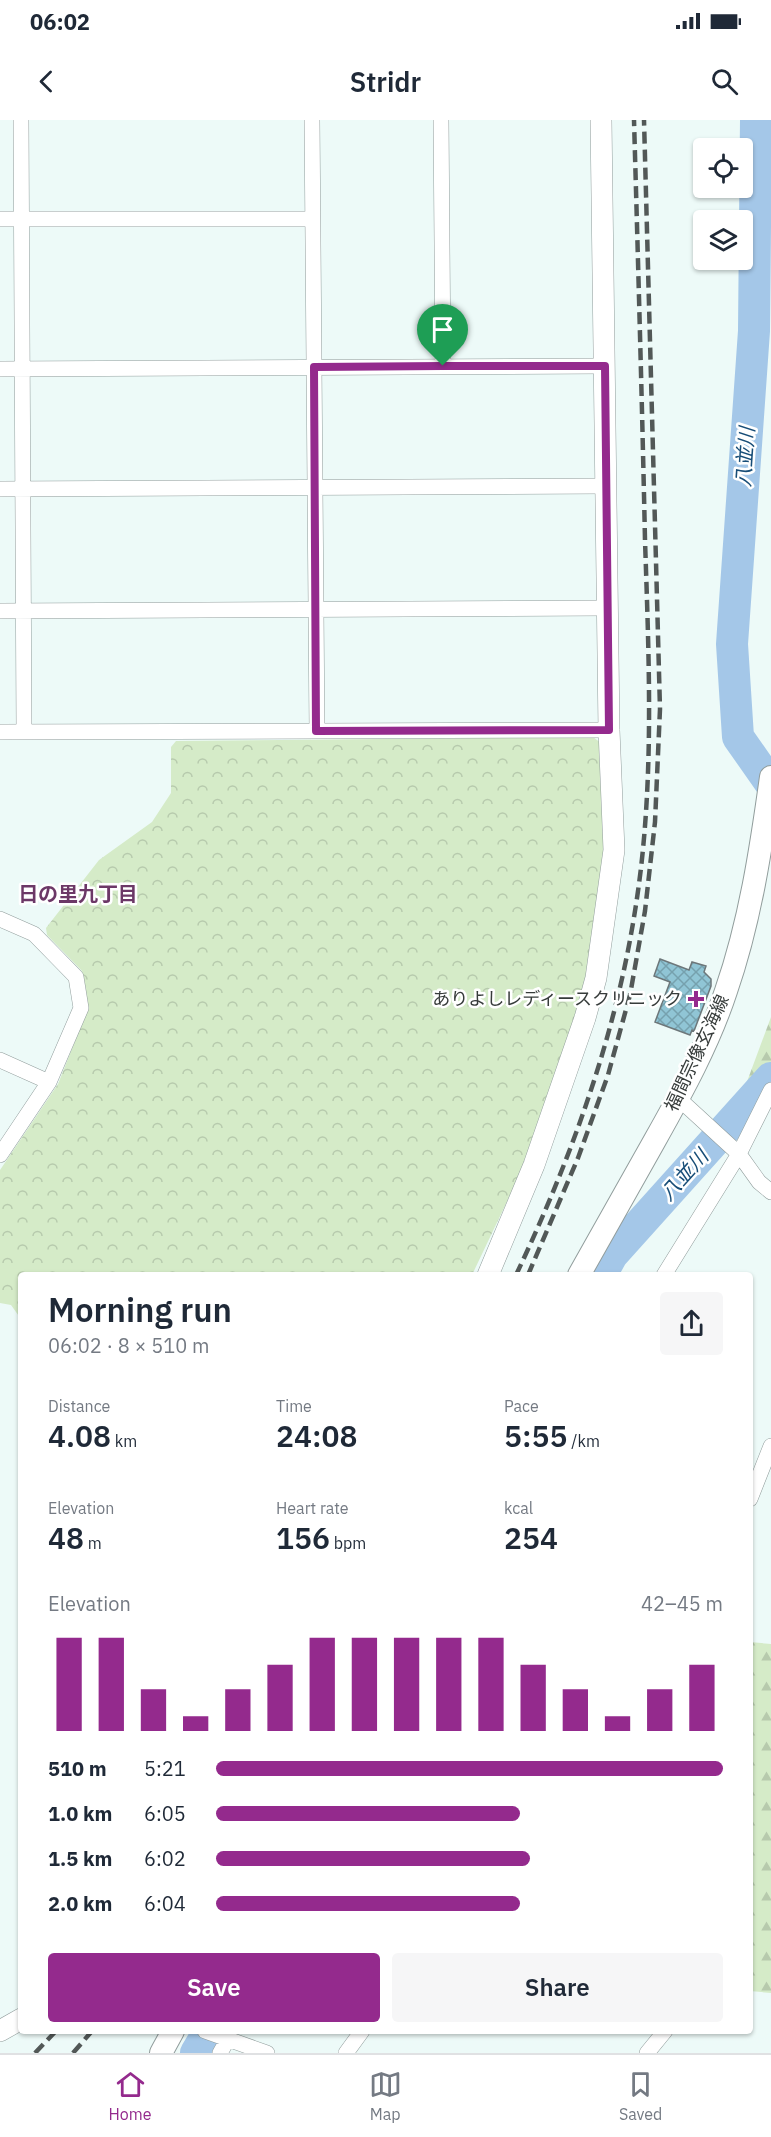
<!DOCTYPE html>
<meta charset="utf-8">
<style>
body{margin:0;font-family:"IBM Plex Sans","Noto Sans JP",sans-serif;background:#f6f6f7;color:#1f2937;height:100vh;display:flex;flex-direction:column;font-size:22px;white-space:nowrap}
*{box-sizing:border-box;margin:0}
p{font-size:20px;color:#747a83}
.icon{flex:none;width:33px;height:33px;fill:none;stroke:currentColor;stroke-width:2;stroke-linecap:round;stroke-linejoin:round}
.map{position:relative;flex:1;overflow:hidden}
.details{position:absolute;left:18px;top:1152px;width:735px;height:762px;display:flex;flex-direction:column;background:#fff;border-radius:6px;box-shadow:0 2px 4px #0004}
.details>*{flex:none}
.controls{position:absolute;left:693px;top:18px;display:grid;gap:12px}
.controls a{display:grid;place-items:center;width:60px;height:60px;border-radius:6px;background:#fff;box-shadow:0 2px 4px #0004;font-size:30px}
.pin{position:absolute;display:grid;place-items:center;width:51px;height:51px;color:#fff;margin:-62px -26px;border-radius:50% 50% 50% 0;rotate:-45deg;box-shadow:0 0 6px #0007}
.pin .icon{rotate:45deg}
.round{display:grid;place-items:center;flex:none;width:63px;height:63px;border-radius:6px;background:#f6f6f7}
.headline{display:flex;align-items:center;justify-content:space-between;height:102px;padding:0 30px}
h1{font-size:33px;font-weight:600;line-height:45px}
.metrics{display:grid;grid-template-columns:repeat(3,1fr);gap:9px;height:102px;padding:6px 30px}
.metrics div{display:grid;align-content:center}
.metrics b{font-size:30px;font-weight:600}
.metrics small{font-size:16px;font-weight:400}
.metrics p{font-size:16px}
.chart{height:168px;padding:12px 30px}
.chart p{display:flex;justify-content:space-between}
.chart svg{width:100%;height:108px;margin-top:6px;stroke:#942a8d;stroke-width:6}
.button{display:flex;gap:12px;margin-top:auto;padding:12px 30px}
.button a{flex:1;height:69px;border-radius:6px;background:#942a8d;color:#fff;font-size:24px;font-weight:600;line-height:69px;text-align:center}
.button a+a{background:#f6f6f7;color:#1f2937}
ul{padding:0 30px;list-style:none;font-size:20px}
li{display:grid;grid-template-columns:96px 72px 1fr;align-items:center;height:45px}
li i{height:15px;border-radius:8px;background:#942a8d}
.status{display:flex;justify-content:space-between;align-items:center;height:42px;padding:0 30px;background:#fff;direction:ltr}
.status svg{height:16px;fill:currentColor}
header{display:flex;justify-content:space-between;align-items:center;height:78px;padding:0 30px;background:#fff;font-size:27px;font-weight:600}
.menu{display:flex;justify-content:space-around;align-items:center;height:84px;border-top:2px solid #e0e1e3;background:#fff;font-size:16px;color:#747a83}
.menu a{display:grid;justify-items:center;gap:3px}
.menu .on{color:#942a8d}
.map>svg:first-child{display:block}
.forest{fill:url(#forest-firs)}
.park{fill:url(#park-crowns)}
.lines{fill:none;stroke-linecap:round;stroke-linejoin:round}
.river{stroke:#a4c7e8;stroke-width:32}
.building{fill:url(#building-cross-hatch);stroke:#6d777a;stroke-width:1.5}
.street-casing{stroke:#919d9c;stroke-width:16}
.secondary-casing{stroke:#919d9c;stroke-width:22}
.primary-casing{stroke:#919d9c;stroke-width:24}
.street{stroke:#fff;stroke-width:15}
.secondary{stroke:#fff;stroke-width:21}
.primary{stroke:#fff;stroke-width:22}
.rail{stroke:#525857;stroke-width:4.5;stroke-dasharray:12 6;stroke-linecap:butt}
.route-casing{stroke:#fff;stroke-width:12}
.route{stroke:#942a8d;stroke-width:8}
.poi-dot{fill:#942a8d;stroke:#fff;stroke-width:2}
.labels{text-anchor:middle;stroke-width:5;stroke-linejoin:round;paint-order:stroke}
.poi-label{font-size:18px;fill:#373c3b;stroke:#fff;text-anchor:end}
.street-label{font-size:18px;fill:#373c3b;stroke:#fff}
.water-label{font-size:20px;font-style:italic;fill:#174d77;stroke:#fff}
.neighbourhood-label{font-size:20px;font-weight:bold;fill:#6c3867;stroke:#fff}
</style>
<div class="status"><b>06:02</b><svg viewBox="0 0 49 12"><path d="M0 12V9h3v3zM5 12V6h3v6zM10 12V3h3v9zM15 12V0h3v12zM26 1h20v11H26zM47 4h2v5h-2z"/></svg></div>
<header><svg class="icon" aria-label="back" viewBox="0 0 24 24"><path d="M15 5l-7 7 7 7"/></svg>Stridr<svg class="icon" aria-label="search" viewBox="0 0 24 24"><circle cx="10" cy="10" r="6"/><path d="M15 15l6 6"/></svg></header>
<div class="map">
<svg width="771" height="1933" viewBox="0 0 771 1933">
<defs>
<pattern id="forest-firs" width="22" height="20" patternUnits="userSpaceOnUse" patternTransform="scale(1.5)"><rect width="22" height="20" fill="#d5ebc8"/><path d="M5 1l3.5 6h-7zM16 11l3.5 6h-7z" fill="#b7caad"/></pattern>
<pattern id="park-crowns" width="20" height="18" patternUnits="userSpaceOnUse" patternTransform="scale(1.5)"><rect width="20" height="18" fill="#d5ebc8"/><path d="M2 6a3 3 0 1 1 6 0M12 15a3 3 0 1 1 6 0" fill="none" stroke="#b7caad"/></pattern>
<pattern id="building-cross-hatch" width="8" height="8" patternUnits="userSpaceOnUse" patternTransform="scale(1.5)"><rect width="8" height="8" fill="#90c5d5"/><path d="M0 0l8 8M0 8l8-8" fill="none" stroke="#76a1ae"/></pattern>
</defs>
<rect width="100%" height="100%" fill="#edfaf8"/>
<path class="forest" d="M771,897V977L745,967Z
M750,1522L771,1524V1873L750,1871Z"/>
<path class="park" d="M593,617L601,623L605,744L585,865L570,919L522,1050L472,1155H21V1199L11,1185L0,1183V1050L58,964L87,891L82,851L47,815L46,808L99,740L152,702L171,673V627L176,621Z"/>
<g class="lines">
<path class="river" d="M756,0L754,211L732,524L738,617L771,664
M601,1155L612,1135L771,958
M196,1933L209,1911"/>
</g>
<path class="building" d="M660,839L689,850L692,842L706,846L704,852L711,859V866L694,911L692,910L690,915L655,902L670,862L654,856Z"/>
<g class="lines">
<g class="street-casing">
<path id="street" d="M21,0L24,611
M312,0L317,611
M441,0L443,246
M0,99H311
M0,249L605,246
M0,369L606,366
M0,491L607,488
M0,612L609,610
M0,799L34,814L76,857L81,888L49,962L0,1035
M0,940L49,962
M678,978L739,1034L759,1062L771,1072
M664,1155L739,1034L771,970
M750,1379L771,1326
M205,1911L267,1933
M220,1933L228,1919
M346,1933L362,1911
M647,1933L665,1911"/>
</g>
<g class="secondary-casing">
<path id="secondary" d="M488,1155L534,1045L585,898L596,858L614,730L609,610L601,0
M0,1911L21,1899"/>
</g>
<g class="primary-casing">
<path id="primary" d="M579,1155C604,1110 630,1065 655,1020C682,972 709,923 726,871C750,802 761,729 771,657
M161,1933L173,1911"/>
</g>
<use href="#street" class="street"/>
<use href="#secondary" class="secondary"/>
<use href="#primary" class="primary"/>
<path class="rail" d="M516,1155C571,1039 615,918 635,791C655,668 649,543 645,420C642,280 638,140 634,0
M528,1155L578,1038L608,955L630,875L645,791L655,702L660,589L644,0
M35,1933L56,1911
M73,1933L92,1911"/>
</g>
<g class="lines">
<g class="route-casing">
<path id="route" d="M443,246H605L609,610L316,611L314,247Z"/>
</g>
<use href="#route" class="route"/>
</g>
<path class="poi-dot" d="M693 870h6v6h6v6h-6v6h-6v-6h-6v-6h6z"/>
<g class="labels">
<g class="poi-label">
<text x="682" y="885">ありよしレディースクリニック</text>
</g>
<g class="street-label">
<text transform="translate(697 933) rotate(-65)" y="6">福間宗像玄海線</text>
</g>
<g class="water-label">
<text transform="translate(745 337) rotate(-86)" y="7">八並川</text>
<text transform="translate(684 1055) rotate(-48)" y="7">八並川</text>
</g>
<g class="neighbourhood-label">
<text x="78" y="781">日の里九丁目</text>
</g>
</g>
</svg>
<div class="controls">
<a><svg class="icon" aria-label="locate" viewBox="0 0 24 24"><circle cx="12" cy="12" r="6"/><path d="M12 2v4M12 18v4M2 12h4M18 12h4"/></svg></a>
<a><svg class="icon" aria-label="layers" viewBox="0 0 24 24"><path d="M12 4l9 5-9 5-9-5zM3 14l9 5 9-5"/></svg></a>
</div>
<div class="pin" style="left:443px;top:246px;background:#1e9e55"><svg class="icon" aria-label="arrive" viewBox="0 0 24 24"><path d="M6 21V4h12l-3 4 3 4H6"/></svg></div>
<section class="details">
<div class="headline"><div><h1>Morning run</h1><p>06:02 · 8 × 510 m</p></div><a class="round"><svg class="icon" aria-label="share" viewBox="0 0 24 24"><path d="M12 15V3M7 8l5-5 5 5M5 13v7h14v-7"/></svg></a></div>
<div class="metrics">
<div><p>Distance</p><b>4.08<small> km</small></b></div>
<div><p>Time</p><b>24:08</b></div>
<div><p>Pace</p><b>5:55<small> /km</small></b></div>
</div>
<div class="metrics">
<div><p>Elevation</p><b>48<small> m</small></b></div>
<div><p>Heart rate</p><b>156<small> bpm</small></b></div>
<div><p>kcal</p><b>254</b></div>
</div>
<div class="chart"><p><span>Elevation</span>42–45 m</p>
<svg viewBox="0 0 160 44" preserveAspectRatio="none"><path d="M5 44V6M15 44V6M25 44V27M35 44V38M45 44V27M55 44V17M65 44V6M75 44V6M85 44V6M95 44V6M105 44V6M115 44V17M125 44V27M135 44V38M145 44V27M155 44V17"/></svg>
</div>
<ul>
<li><b>510 m</b>5:21<i style="width:100%"></i></li>
<li><b>1.0 km</b>6:05<i style="width:60%"></i></li>
<li><b>1.5 km</b>6:02<i style="width:62%"></i></li>
<li><b>2.0 km</b>6:04<i style="width:60%"></i></li>
</ul>
<div class="button"><a>Save</a><a>Share</a></div>
</section>
</div>
<nav class="menu">
<a class="on"><svg class="icon" aria-label="home" viewBox="0 0 24 24"><path d="M3 11l9-7 9 7M6 9v11h12V9"/></svg>Home</a>
<a><svg class="icon" aria-label="map" viewBox="0 0 24 24"><path d="M3 6l6-2 6 2 6-2v14l-6 2-6-2-6 2zM9 4v14M15 6v14"/></svg>Map</a>
<a><svg class="icon" aria-label="saved" viewBox="0 0 24 24"><path d="M7 4h10v16l-5-4-5 4z"/></svg>Saved</a>
</nav>
